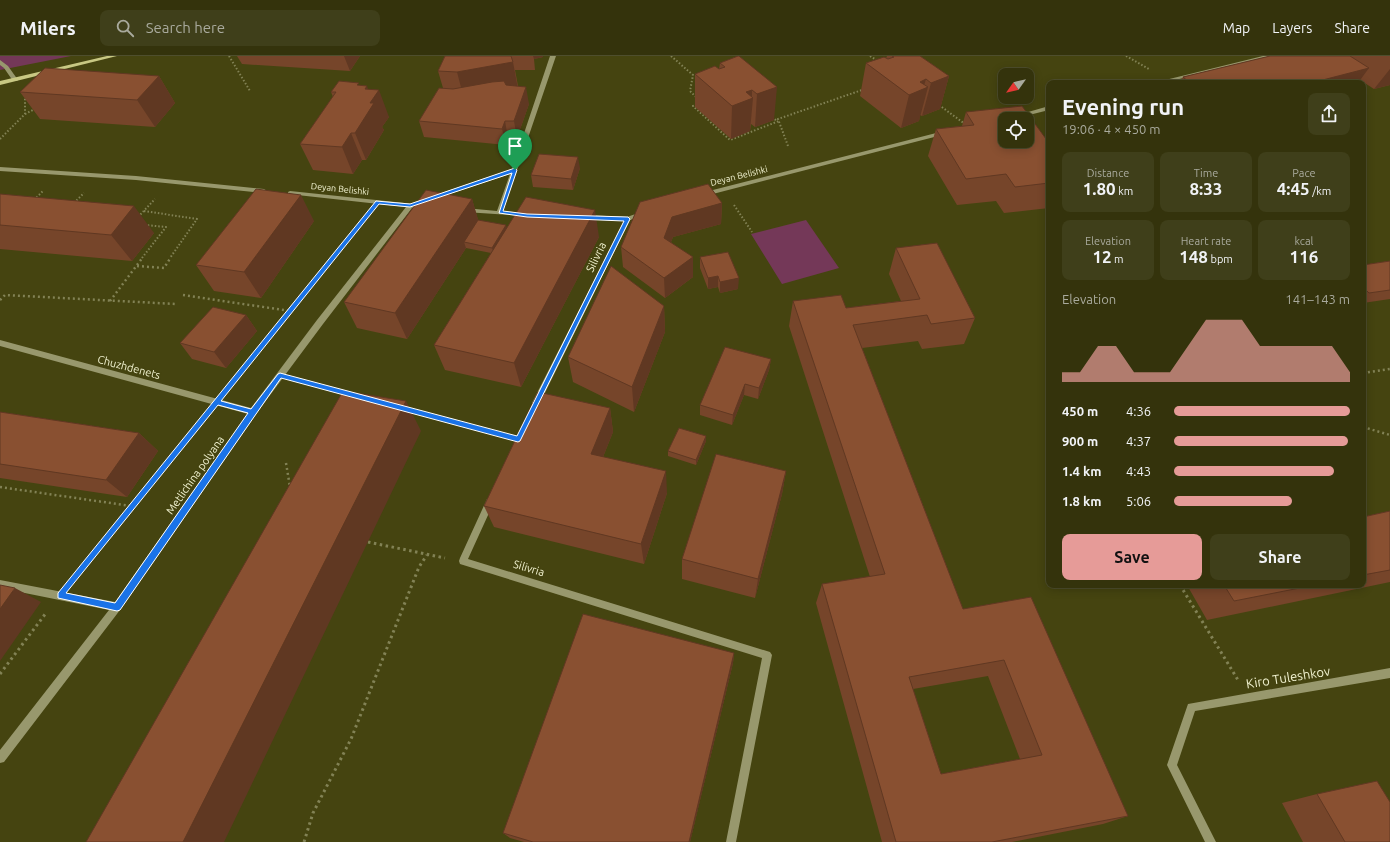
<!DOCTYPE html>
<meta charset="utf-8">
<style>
body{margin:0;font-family:Ubuntu,sans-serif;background:#3f3f1a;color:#f1f3f6;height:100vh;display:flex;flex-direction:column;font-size:15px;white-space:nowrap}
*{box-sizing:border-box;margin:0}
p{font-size:13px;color:#a9aa9d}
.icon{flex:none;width:22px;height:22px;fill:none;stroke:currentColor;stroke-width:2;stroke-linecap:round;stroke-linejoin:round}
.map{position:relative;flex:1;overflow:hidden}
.sheet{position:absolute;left:1046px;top:24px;width:320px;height:508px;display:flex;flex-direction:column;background:#34330c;border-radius:8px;box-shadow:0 2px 10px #0003,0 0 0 1px #4e4e2d}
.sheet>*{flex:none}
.needle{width:26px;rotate:236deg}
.tools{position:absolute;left:998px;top:12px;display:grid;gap:8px}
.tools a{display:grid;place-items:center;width:36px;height:36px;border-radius:8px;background:#34330c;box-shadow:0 2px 10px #0003,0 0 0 1px #4e4e2d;font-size:20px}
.pin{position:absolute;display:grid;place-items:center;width:34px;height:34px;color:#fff;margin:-41px -17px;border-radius:50% 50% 50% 0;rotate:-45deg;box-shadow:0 0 4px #0007}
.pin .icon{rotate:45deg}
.round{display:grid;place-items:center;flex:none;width:42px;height:42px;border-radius:8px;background:#3f3f1a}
.head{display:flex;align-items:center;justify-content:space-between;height:68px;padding:0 16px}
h1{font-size:22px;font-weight:600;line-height:30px}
.stats{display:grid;grid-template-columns:repeat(3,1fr);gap:6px;height:68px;padding:4px 16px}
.stats div{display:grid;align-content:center;border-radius:8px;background:#3f3f1a;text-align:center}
.stats b{font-size:17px;font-weight:600}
.stats small{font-size:11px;font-weight:400}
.stats p{font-size:11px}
.chart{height:112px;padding:8px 16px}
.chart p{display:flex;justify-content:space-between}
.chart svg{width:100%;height:72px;margin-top:4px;fill:#e69b98;opacity:.7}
.primary-button{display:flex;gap:8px;margin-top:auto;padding:8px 16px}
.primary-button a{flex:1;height:46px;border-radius:8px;background:#e69b98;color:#111;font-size:16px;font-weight:600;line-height:46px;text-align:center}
.primary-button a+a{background:#3f3f1a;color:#f1f3f6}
ul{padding:0 16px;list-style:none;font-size:13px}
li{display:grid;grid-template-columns:64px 48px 1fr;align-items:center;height:30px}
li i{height:10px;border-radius:5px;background:#e69b98}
header{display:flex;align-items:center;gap:24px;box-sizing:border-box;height:56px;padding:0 20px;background:#34330c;border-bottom:1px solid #4e4e2d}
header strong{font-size:19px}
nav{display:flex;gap:22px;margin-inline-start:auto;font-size:14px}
.search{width:280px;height:36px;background:#3f3f1a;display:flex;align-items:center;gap:10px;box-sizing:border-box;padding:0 14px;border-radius:8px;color:#a9aa9d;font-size:15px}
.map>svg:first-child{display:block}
.green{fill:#743858}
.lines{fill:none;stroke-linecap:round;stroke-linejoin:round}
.path-far2{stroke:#828255;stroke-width:2;stroke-dasharray:1.5 2;stroke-linecap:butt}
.path-far1{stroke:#828255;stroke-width:2.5;stroke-dasharray:2 3;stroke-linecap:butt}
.path{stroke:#828255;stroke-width:3;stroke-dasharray:2.5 3.5;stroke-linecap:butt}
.service{fill:#98986d;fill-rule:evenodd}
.minor{fill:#98986d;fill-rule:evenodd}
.secondary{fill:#c8c883;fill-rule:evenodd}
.wall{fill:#76452a;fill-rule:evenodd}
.shaded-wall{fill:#603822}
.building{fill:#895031;stroke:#603822;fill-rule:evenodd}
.route{fill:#1a73e8;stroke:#fff;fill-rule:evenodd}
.labels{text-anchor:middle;stroke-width:3;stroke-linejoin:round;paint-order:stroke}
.far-street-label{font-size:9px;fill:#f1f2d0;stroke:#454410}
.street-label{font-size:11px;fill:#f1f2d0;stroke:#454410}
.near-street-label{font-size:13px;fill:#f1f2d0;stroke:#454410}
</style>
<header>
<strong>Milers</strong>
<div class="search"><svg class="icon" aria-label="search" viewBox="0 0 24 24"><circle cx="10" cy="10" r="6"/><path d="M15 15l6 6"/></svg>Search here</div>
<nav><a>Map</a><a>Layers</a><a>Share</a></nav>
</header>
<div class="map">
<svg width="1390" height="786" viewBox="0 0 1390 786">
<rect width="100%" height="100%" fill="#454410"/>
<path class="green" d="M0,0H71L0,14Z
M806,164L839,212L782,228L751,178Z"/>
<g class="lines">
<path class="path-far2" d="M229,0L250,35
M671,0L693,19L690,35L697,42
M870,0L878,5
M1126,0L1149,13
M697,48L693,50L730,84L779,65
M939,49L965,68
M25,58L37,52
M772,61L777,65
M0,83L25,58V40
M788,90L778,63L862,34
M34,144L43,135
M74,147L84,137
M734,149L752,176
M144,155L197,163L170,202
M138,161L155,143
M142,202L166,171L145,169
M332,202L365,162"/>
<path class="path-far1" d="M137,210L164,212L171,201
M183,239L290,255
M0,244L5,239L176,248
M110,245L143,201
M1363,317L1390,313
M300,325L346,337
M229,331L333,201
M409,354L518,383
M1363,371L1390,379
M286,407L290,431
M0,431L131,450
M125,459L203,363"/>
<path class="path" d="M368,486L445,502
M74,522L126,458
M1180,529L1238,624
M0,618L46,557
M304,786L313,757L351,683L419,511L427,499"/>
<path class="service" d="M0,4L8,10L18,24L17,25H13L4,12L0,9Z"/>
<path class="minor" d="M550,0H556L503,155L525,157L527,158V160L465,156L462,154L465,152L497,155L510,118L437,142H433V140L512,113Z
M1263,0H1273L1163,27H1153Z
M1049,50V54L1017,62L1014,60Z
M944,75L947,77L946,78L705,140L702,138L705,136Z
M0,111L136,120L264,133L267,135L264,137L136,124L0,115Z
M290,135L424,149L427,151L424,153L412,152L323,268L256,358L120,554L4,706L0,707V694L109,554L0,532V524L115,546L248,358L0,290V284L251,352L317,264L406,151L288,138V136Z
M644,155L647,157L646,158L630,164L539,349H533L532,347L624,165L587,163L584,161L587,159L627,161Z
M490,442L493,443L494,446L468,503L770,596L772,599L736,786H726L762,602L460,508L459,505L460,502L487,443Z
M1390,612V622L1195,655L1177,709L1216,786H1205L1167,709L1188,648Z"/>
<path class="secondary" d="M107,0H117L0,29V25Z"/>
</g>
<path class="wall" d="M237,0H360L350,15L242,8Z
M445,0H543V1L534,3L535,14H515L518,30L529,48L517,82H508L506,89L424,81L419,65L443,32L438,15Z
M738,0L774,64L755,71L751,68L750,75L731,83L695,51V18L719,13L720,7Z
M887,0H920L949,20L940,53L922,60L920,59L919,65L901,72L860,40L866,7L886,2Z
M1270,0H1390V29L1374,33L1360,24L1358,27H1179L1183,21Z
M159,20L175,47L155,71L40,63L20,36Z
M360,30L368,33L389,61L382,71L384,74L366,104H362L353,118L313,114L300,88L333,41L331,36Z
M966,56L1049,87V152L1004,157L996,145L957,149L928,100L936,73L962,70Z
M580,112L573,134L533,131L531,119Z
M0,138L154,177L132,205L0,193Z
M472,143L478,164L507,172L599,181L521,331L445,314L434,289L491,197L466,192L407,283L357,272L344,246Z
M722,147L721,168L673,181L671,186L693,221L665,242L623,211L621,191Z
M314,165L261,242L214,235L196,209Z
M896,192L975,262L964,288L922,293L918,285L862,292L963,553L1128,760L1103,768L1012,786H882L816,547L822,528L870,521L789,270L793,245L846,252L901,245L889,218ZM988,620L1020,703L941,718L913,633Z
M700,201L738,233L720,237L718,231L708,233L700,212Z
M1390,205V243L1363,247V209Z
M664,250L665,276L634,356L573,326L568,301Z
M246,259L257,275L226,312L192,303L180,287Z
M771,303L769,314L758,343L744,339L732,369L700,359V349Z
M610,352L613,376L603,401L667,437L644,508L494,471L484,450Z
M0,356L139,377L158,395L127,441L0,422Z
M706,380V385L696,409L668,400V395Z
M786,415L782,438L755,542L682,523V503Z
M1390,455V526L1207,564L1187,529H1363V461Z
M734,597L733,607L690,786H524L510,782L503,777Z
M1317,738L1390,786H1303L1282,747Z"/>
<path class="shaded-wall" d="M344,0H360L350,15Z
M533,0H543V1L534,3Z
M513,6L518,33L464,43L457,16Z
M1369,12L1358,27H1311Z
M1390,13V29L1374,33Z
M159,20L175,47L155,71L137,44Z
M949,20L940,53L922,60L931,27Z
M926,23L923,33L928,31L919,65L901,72L909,39L920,26Z
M367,30L372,44L379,34L389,61L382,71L384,74L366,104L355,77L365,33Z
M526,31L529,48L517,82L514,65Z
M777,31L774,64L755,71L757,38Z
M752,34V42H753L750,75L731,83L732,50L746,36Z
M505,65L508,82L506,89L502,73Z
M351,77L362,104L353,118L342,91Z
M578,101L580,112L573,134L571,123Z
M301,139L314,165L261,242L244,216Z
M472,143L480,170L464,186L466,192L407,283L395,257Z
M722,147L721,168L673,181L665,202L664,182L672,161Z
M134,150L154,177L132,205L111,179Z
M595,154L599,181L521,331L514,307Z
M506,169L508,175L494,198L492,192Z
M693,201V221L665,242L664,222Z
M718,220V231L708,233V222Z
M739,222L738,233L720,237V226Z
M664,250L665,276L634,356L632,331Z
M246,259L257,275L226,312L214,296Z
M771,303L769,314L758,343L759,332Z
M745,328L744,339L732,369L733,359Z
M406,345L421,375L224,786H183Z
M610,352L613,376L595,421L591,398Z
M139,377L158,395L127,441L106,424Z
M706,380V385L696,409V404Z
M666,415L667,437L644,508L641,488Z
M786,415L782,438L755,542L758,523Z
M15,532L41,546L0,605V553Z
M734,597L733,607L690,786H689Z"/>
<path class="building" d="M445,0H511L513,6L457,16L438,15Z
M738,0H739L777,31L757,38L752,34L746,36L753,42L732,50L695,18L715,10L719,13L725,11L720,7Z
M892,0H920L949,20L931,27L926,23L920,26L928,31L909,39L866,7L884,1L888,3L894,1Z
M1270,0H1350L1369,12L1311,27H1190L1183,21Z
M45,12L159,20L137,44L20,36Z
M339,25L359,27L357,29L367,30L365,33L379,34L370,47H374L355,77H351L342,91L300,88L336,36H331Z
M504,25L506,29L526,31L514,65H505L502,73L419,65L439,32L453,33L492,26Z
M1022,50L1049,87V127L1015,131L1006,118L966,123L936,73L974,69L966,56ZM1005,63H1027V85H1005Z
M539,98L578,101L571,123L531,119Z
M708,128L722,147L672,161L664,182L693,201L664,222L621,191L640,146Z
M256,133L301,139L244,216L196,209Z
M426,134L472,143L395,257L344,246Z
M0,138L134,150L111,179L0,169Z
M526,141L595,154L514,307L434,289Z
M478,164L506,169L492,192L464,186Z
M937,187L975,262L931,268L927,259L853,269L963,553L1031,541L1128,760L992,786H896L822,528L885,518L793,245L841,239L846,252L920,243L896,192ZM1004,604L1042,699L941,718L909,621Z
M728,196L739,222L720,226L718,220L708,222L700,201Z
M1390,205V234L1369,237L1363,231V209Z
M611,210L664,250L632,331L568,301Z
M213,251L246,259L214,296L180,287Z
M725,291L771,303L759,332L745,328L733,359L700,349Z
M343,335L406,345L183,786H86Z
M538,336L610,352L591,398L666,415L641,488L484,450Z
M0,356L139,377L106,424L0,408Z
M679,372L706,380L696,404L668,395Z
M716,398L786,415L758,523L682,503Z
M1390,455V514L1363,519V461Z
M0,529L15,532L0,553Z
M1224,529H1315L1234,545Z
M583,558L734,597L689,786H533L503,777Z
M1377,725L1390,746V786H1345L1317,738Z"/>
<path class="route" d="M515,112L517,114L503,155L527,158L628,161L630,163L520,385L518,386L281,322L120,554L117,555L58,542V537L376,145L410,148ZM512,117L499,157L527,161L624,165L517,380L280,317L278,318L251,353L221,345L379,148L410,151ZM218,349L248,357L115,547L66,537Z"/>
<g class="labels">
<g class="far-street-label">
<text transform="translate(739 120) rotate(-14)" y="3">Deyan Belishki</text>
<text transform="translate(340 133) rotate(6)" y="3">Deyan Belishki</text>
</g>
<g class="street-label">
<text transform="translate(596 201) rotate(-64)" y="4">Silivria</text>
<text transform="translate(129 311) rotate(15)" y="4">Chuzhdenets</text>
<text transform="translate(195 419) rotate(-55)" y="4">Metlichina polyana</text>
<text transform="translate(529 512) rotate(17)" y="4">Silivria</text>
</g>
<g class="near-street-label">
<text transform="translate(1288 621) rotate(-9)" y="5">Kiro Tuleshkov</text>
</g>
</g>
</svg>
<div class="tools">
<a><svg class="needle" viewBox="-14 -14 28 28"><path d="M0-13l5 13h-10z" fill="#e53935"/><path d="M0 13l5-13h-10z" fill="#a9aa9d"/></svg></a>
<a><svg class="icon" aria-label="locate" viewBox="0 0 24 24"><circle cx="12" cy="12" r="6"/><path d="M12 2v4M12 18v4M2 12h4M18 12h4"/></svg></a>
</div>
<div class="pin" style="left:515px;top:114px;background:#1e9e55"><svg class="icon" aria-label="arrive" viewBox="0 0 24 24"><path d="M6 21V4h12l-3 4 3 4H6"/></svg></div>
<section class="sheet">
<div class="head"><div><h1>Evening run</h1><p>19:06 · 4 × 450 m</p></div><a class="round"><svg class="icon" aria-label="share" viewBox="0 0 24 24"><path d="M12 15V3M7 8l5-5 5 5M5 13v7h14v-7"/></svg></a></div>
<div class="stats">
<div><p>Distance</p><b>1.80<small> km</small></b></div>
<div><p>Time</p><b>8:33</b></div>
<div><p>Pace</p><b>4:45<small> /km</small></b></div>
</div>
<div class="stats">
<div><p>Elevation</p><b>12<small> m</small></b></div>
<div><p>Heart rate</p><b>148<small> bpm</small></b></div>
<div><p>kcal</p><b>116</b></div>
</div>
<div class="chart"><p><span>Elevation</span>141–143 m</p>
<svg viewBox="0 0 160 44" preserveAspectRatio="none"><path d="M0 44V38L10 38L20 22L30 22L40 38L50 38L60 38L70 22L80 6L90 6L100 6L110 22L120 22L130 22L140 22L150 22L160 38V44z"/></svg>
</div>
<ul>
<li><b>450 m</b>4:36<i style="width:100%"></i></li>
<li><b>900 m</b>4:37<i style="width:99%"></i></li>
<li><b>1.4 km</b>4:43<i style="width:91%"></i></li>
<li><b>1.8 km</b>5:06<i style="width:67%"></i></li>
</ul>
<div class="primary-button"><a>Save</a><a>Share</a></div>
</section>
</div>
